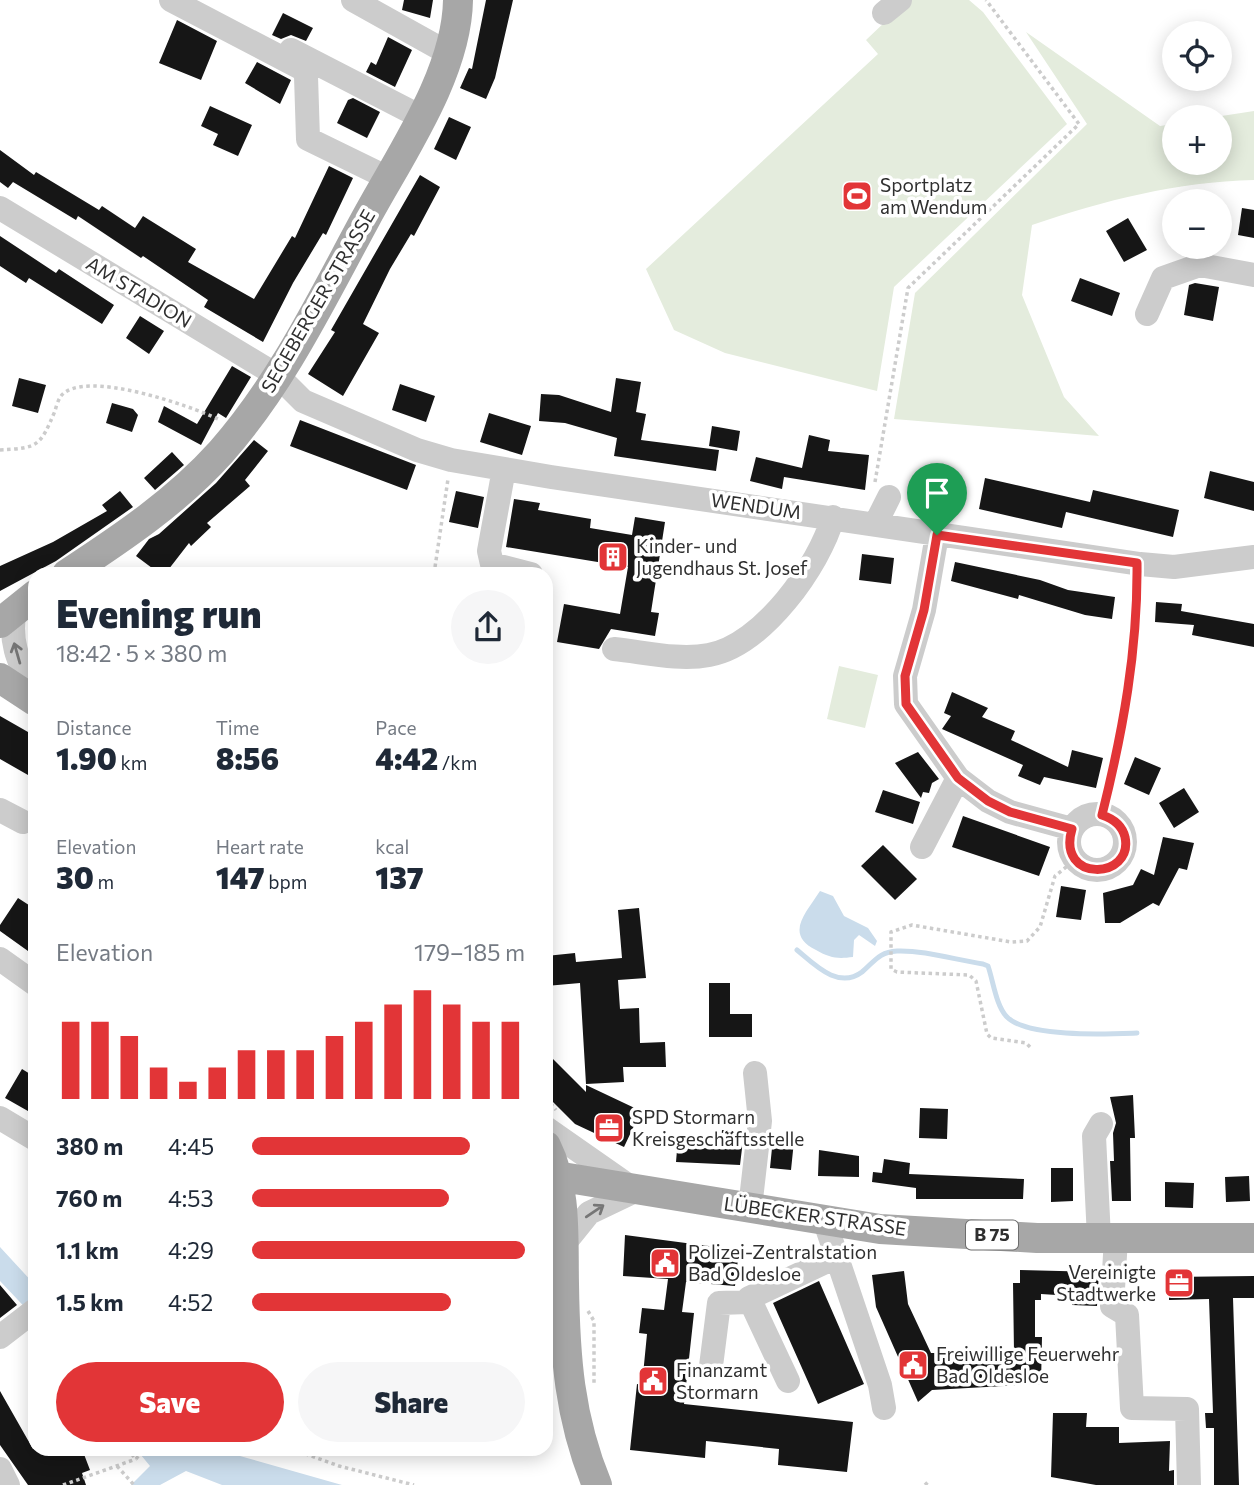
<!DOCTYPE html>
<meta charset="utf-8">
<style>
body{margin:0;font-family:Commissioner,sans-serif;background:#f6f6f7;color:#1f2937;height:100vh;display:flex;flex-direction:column;font-size:26px;white-space:nowrap}
*{box-sizing:border-box;margin:0}
p{font-size:23px;color:#747a83}
.icon{flex:none;width:38px;height:38px;fill:none;stroke:currentColor;stroke-width:2;stroke-linecap:round;stroke-linejoin:round}
.map{position:relative;flex:1;overflow:hidden}
.sheet{position:absolute;left:28px;top:567px;width:525px;height:889px;display:flex;flex-direction:column;background:#fff;border-radius:21px;box-shadow:0 4px 18px #0003}
.sheet>*{flex:none}
.tools{position:absolute;left:1162px;top:21px;display:grid;gap:14px}
.tools a{display:grid;place-items:center;width:70px;height:70px;border-radius:50%;background:#fff;box-shadow:0 4px 18px #0003;font-size:35px}
.pin{position:absolute;display:grid;place-items:center;width:60px;height:60px;color:#fff;margin:-72px -30px;border-radius:50% 50% 50% 0;rotate:-45deg;box-shadow:0 0 7px #0007}
.pin .icon{rotate:45deg}
.round{display:grid;place-items:center;flex:none;width:74px;height:74px;border-radius:37px;background:#f6f6f7}
.headline{display:flex;align-items:center;justify-content:space-between;height:119px;padding:0 28px}
h1{font-size:38px;font-weight:800;line-height:52px}
.metrics{display:grid;grid-template-columns:repeat(3,1fr);gap:10px;height:119px;padding:7px 28px}
.metrics div{display:grid;align-content:center}
.metrics b{font-size:30px;font-weight:800}
.metrics small{font-size:19px;font-weight:400}
.metrics p{font-size:19px}
.chart{height:196px;padding:14px 28px}
.chart p{display:flex;justify-content:space-between}
.chart svg{width:100%;height:126px;margin-top:7px;stroke:#e23537;stroke-width:6}
.primary-button{display:flex;gap:14px;margin-top:auto;padding:14px 28px}
.primary-button a{flex:1;height:80px;border-radius:42px;background:#e23537;color:#fff;font-size:28px;font-weight:800;line-height:80px;text-align:center}
.primary-button a+a{background:#f6f6f7;color:#1f2937}
ul{padding:0 28px;list-style:none;font-size:23px}
li{display:grid;grid-template-columns:112px 84px 1fr;align-items:center;height:52px}
li i{height:18px;border-radius:9px;background:#e23537}
.map>svg:first-child{display:block}
.green{fill:#e4ecdd}
.water{fill:#cadceb}
.lines{fill:none;stroke-linecap:round;stroke-linejoin:round}
.stream{stroke:#cadceb;stroke-width:5}
.building{fill:#161616}
.path{stroke:#ccc;stroke-width:3.5;stroke-dasharray:3.5 3.5;stroke-linecap:butt}
.minor{stroke:#ccc;stroke-width:24}
.major{stroke:#a7a7a7;stroke-width:30}
.oneway{stroke:#767676}
.route-casing{stroke:#fff;stroke-width:14}
.route{stroke:#e23537;stroke-width:9}
.labels{text-anchor:middle;stroke-width:7;stroke-linejoin:round;paint-order:stroke}
.shield{fill:#fff;stroke:#6d6d6d;stroke-width:2}
.shield-label{font-size:18px;font-weight:bold;fill:#2f2f2f}
.poi-label{font-size:19px;fill:#2f2f2f;stroke:#fff;text-anchor:start}
.street-label{font-size:19px;fill:#2f2f2f;stroke:#fff}
</style>
<div class="map">
<svg width="1254" height="1485" viewBox="0 0 1254 1485">
<rect width="100%" height="100%" fill="#fff"/>
<path class="green" d="M908,0H969L983,12L1067,124L894,287L877,391L725,353L674,330L646,269L878,54L866,40Z
M1026,32L1160,126L1174,124V163H1220V117H1215L1254,111V180C1177,182 1105,200 1032,225L1022,295L1064,397L1099,436L894,419L915,293L1087,124Z
M839,666L878,675L865,728L827,719Z"/>
<path class="water" d="M820,891L833,896L844,916L868,928L877,941L875,946L859,935L854,940L853,957C837,959 830,958 816,950C784,934 806,913 820,891Z
M0,1247L35,1285V1318L0,1281Z
M136,1449H215L342,1485H222L186,1471L160,1485H131L150,1466Z"/>
<g class="lines">
<path class="stream" d="M797,950C814,964 838,990 862,972C875,961 879,952 897,951C924,950 956,960 983,964L988,966C993,980 996,1006 1007,1017C1028,1038 1109,1034 1137,1033"/>
</g>
<path class="building" d="M404,0H433L430,18L402,10Z
M486,0H513L495,78L486,99L460,88L469,68L472,69Z
M283,13L313,28L306,41L291,35L281,39L272,35Z
M177,20L217,41L201,80L159,63Z
M388,37L412,50L395,87L366,72L371,62L376,65Z
M257,62L291,80L280,104L245,83Z
M353,98L380,112L367,138L337,123L348,100Z
M210,106L252,125L238,156L213,145L218,134L201,126Z
M449,117L471,127L456,160L434,149Z
M0,150L34,175L36,172L99,210L102,206L135,228L143,216L196,249L188,262L254,299L292,236L295,238L329,166L353,178L326,235L323,233L293,283L263,342L204,307L208,300L143,256L141,258L78,216L76,220L13,182L8,188L0,182Z
M420,175L440,187L414,236L411,234L390,269L363,324L379,333L343,396L308,374L335,332L331,330Z
M1242,208L1254,210V238L1238,235Z
M1128,218L1147,250L1124,262L1106,231Z
M0,236L56,273L59,269L114,305L102,324L29,278L26,283L0,266Z
M1080,278L1120,293L1112,316L1071,301Z
M1195,283L1219,287L1213,321L1184,315L1189,285Z
M140,316L164,331L149,354L126,338Z
M232,366L251,377L226,418L218,413L201,445L158,422L164,406L197,424Z
M19,378L46,385L38,413L12,406Z
M616,378L641,382L636,412L646,414L641,440L719,450L716,471L614,456L617,438L565,423L539,421L541,394L559,395L611,412Z
M400,384L435,396L426,422L392,410Z
M112,403L133,409L138,415L132,432L106,423Z
M489,413L531,426L522,455L480,442Z
M300,420L416,465L407,490L290,446Z
M712,426L740,431L737,451L709,446Z
M809,435L830,440L828,451L869,455L865,490L784,477L782,489L750,481L756,457L802,468Z
M254,440L268,451L245,480L250,486L207,523L211,527L191,546L189,543L165,574H160L136,556L149,539L159,534L216,483Z
M172,452L184,465L155,490L144,478Z
M1210,471L1254,482V511L1204,498Z
M985,478L1090,502L1093,490L1179,510L1173,537L1066,512L1062,528L979,509Z
M120,491L133,507L56,561L0,591V566L53,542L107,511L102,505Z
M456,491L484,497L478,528L449,522Z
M514,499L540,503L538,510L591,519L590,528L632,535L635,517L665,522L651,612L659,613L655,636L611,629L599,649L557,642L564,604L620,614L628,567L506,547Z
M862,554L894,558L891,584L859,580Z
M955,562L1040,580L1068,590L1115,597L1112,619L1085,615L1019,595L1018,599L951,581Z
M1156,602L1182,604L1181,611L1254,624V647L1192,635L1194,625L1155,622Z
M952,692L988,708L982,717L1015,731L1011,740L1068,767L1072,750L1103,758L1096,788L1044,777L1040,785L1018,776L1023,765L942,729L951,716L944,713Z
M0,716L35,736V779L0,759Z
M918,752L939,779L932,783L929,793L923,792L921,798L895,763Z
M1135,757L1161,768L1149,795L1124,784Z
M1184,788L1199,812L1174,828L1159,803Z
M883,790L920,802L913,824L875,812Z
M963,816L1050,847L1039,876L952,847Z
M1163,837L1194,843L1187,870L1179,868L1159,906L1153,903L1120,923H1105L1103,893L1133,885L1141,869L1154,875Z
M883,845L917,879L895,900L861,866Z
M1061,886L1086,890L1081,920L1056,917Z
M18,898L35,909V956L0,931V925Z
M639,908L646,978L618,980L620,1009L639,1008L640,1043L665,1042L666,1067H623L624,1082L586,1084L580,983L546,986V956L575,953L576,962L622,958L618,910Z
M709,983H730V1014H752V1037H709Z
M546,1052L586,1092V1085L641,1111L624,1147L575,1124L546,1095Z
M22,1069L35,1077V1115L5,1098Z
M1133,1095L1135,1138H1130L1131,1201H1112L1110,1161H1114L1113,1133L1116,1123L1110,1097Z
M920,1108L948,1109L947,1139L919,1138Z
M722,1130L744,1132L740,1165L676,1162L678,1138L721,1142Z
M773,1138L794,1141L791,1170L770,1168Z
M819,1150L859,1156V1177L818,1176Z
M884,1159L910,1163L909,1174L1024,1179L1023,1199H916V1188L872,1182L873,1172L882,1173Z
M1051,1168H1073V1201L1051,1202Z
M1249,1176L1250,1201L1226,1202L1225,1177Z
M1165,1182L1194,1183L1193,1208L1165,1207Z
M625,1235L739,1250L735,1286L686,1282L682,1312L694,1313L684,1404L853,1422L847,1472L778,1465L779,1449L706,1441L705,1458L630,1450L637,1384L642,1385L647,1334L639,1333L642,1308L664,1310L668,1279L623,1276Z
M1020,1270L1099,1272L1097,1306L1072,1305V1296L1041,1294V1300H1035V1337H1042L1041,1384L932,1390L918,1402L876,1307L872,1275L904,1271L908,1304L931,1353L1014,1352L1013,1283H1020Z
M1254,1276V1298H1233L1239,1485H1214V1428H1206L1205,1413H1213L1209,1299L1169,1300V1277Z
M819,1281L864,1384L818,1404L773,1303Z
M0,1285L17,1305L0,1318Z
M0,1391L33,1449H82L90,1470L82,1473L86,1485H28L0,1445Z
M1053,1413H1087L1086,1427H1119V1443L1170,1441L1169,1471L1174,1470V1485H1096L1051,1477Z"/>
<g class="lines">
<path class="path" d="M0,450C39,448 40,446 55,411C56,407 58,400 61,396C83,368 191,406 218,419
M875,482L908,288L1079,124L986,0
M434,574L448,479
M1102,815L1128,698L1139,599L1137,583
M1030,1047L1026,1043L991,1038L987,1034L976,981L969,975L897,972L891,969V932L912,925L1011,942L1027,941L1040,927L1055,876L1075,860
M546,1098L556,1110
M588,1311L594,1321V1385
M127,1449L136,1459
M292,1449L339,1466L414,1485
M136,1459L144,1449
M117,1466L134,1485
M63,1485L136,1459
M925,1485L928,1482"/>
<path class="minor" d="M171,0L303,69L306,76L308,139L388,178
M353,0L448,53
M884,13L900,0
M291,50L421,117
M0,208L278,376L303,401L417,450L451,460L551,477L1140,564L1174,567L1254,557
M1147,314L1163,278L1200,265L1254,275
M504,469L489,551L492,564L531,574
M876,523L889,497
M937,535L924,610L905,676L906,704L958,778L988,801L1010,812L1072,829
M15,609C8,644 20,664 35,695
M614,649C644,652 679,661 709,655C763,645 819,566 833,517
M0,810L23,822
M1069 842a28 28 0 1 1 56 0a28 28 0 1 1-56 0Z
M922,847L958,778
M0,959L35,984
M0,1118L35,1139
M546,1128L629,1186
M750,1208L760,1121L755,1073
M825,1222L880,1385L884,1408
M1099,1238L1094,1136L1101,1124
M1116,1238L1112,1306L1127,1315L1132,1408L1187,1409L1189,1485
M564,1244L589,1213L635,1191
M0,1337L35,1310
M711,1366L719,1303L748,1302
M788,1381L749,1298L836,1257
M0,1469L8,1485"/>
<path class="major" d="M67,574C122,538 177,501 221,452C282,383 322,299 366,218C400,155 457,74 458,0
M0,623L35,595
M0,678L35,701
M546,1146C567,1188 563,1239 564,1284C565,1356 569,1417 597,1485
M556,1176L880,1229L1037,1238H1254"/>
</g>
<defs><path id="oneway-shaft" d="M-6 0H5M1.5-3L5.5 0L1.5 3" fill="none" stroke-width="1.6" stroke-linecap="round" stroke-linejoin="round" transform="scale(1.75)"/></defs>
<g class="oneway">
<use href="#oneway-shaft" transform="translate(17 653) rotate(-106)"/>
<use href="#oneway-shaft" transform="translate(595 1211) rotate(-34)"/>
</g>
<g class="lines">
<g class="route-casing">
<path id="route" d="M937,535L1137,563C1138,649 1123,731 1102,815C1114,819 1122,825 1125,837C1134,880 1056,883 1072,829L1010,812L988,801L958,778L906,704L905,676L924,610Z"/>
</g>
<use href="#route" class="route"/>
</g>
<defs>
<g id="stadium-square" transform="scale(1.575)"><rect x="-9" y="-9" width="18" height="18" rx="4" fill="#e23537" stroke="#fff"/><path d="M0-5a6.5 5 0 1 0 0 10a6.5 5 0 1 0 0-10ZM-3.5-1.8h7v3.6h-7Z" fill="#fff"/></g>
<g id="building-square" transform="scale(1.575)"><rect x="-9" y="-9" width="18" height="18" rx="4" fill="#e23537" stroke="#fff"/><path d="M-4-6H4V6H1V3H-1V6H-4ZM-2.5-4.3h1.7v1.8h-1.7ZM.8-4.3h1.7v1.8H.8ZM-2.5-1h1.7V.8h-1.7ZM.8-1h1.7V.8H.8Z" fill="#fff"/></g>
<g id="office-square" transform="scale(1.575)"><rect x="-9" y="-9" width="18" height="18" rx="4" fill="#e23537" stroke="#fff"/><path d="M-6-3h4V-5.5h4V-3h4V5H-6ZM-1-4.5V-3h2v-1.5ZM-6 0V1H6V0Z" fill="#fff"/></g>
<g id="civic-square" transform="scale(1.575)"><rect x="-9" y="-9" width="18" height="18" rx="4" fill="#e23537" stroke="#fff"/><path d="M-.6-6.5H3V-4.5H.6V-3L4-1V1h2V6H-6V1h2V-1L-.6-3ZM-1.2 2.5V6h2.4V2.5Z" fill="#fff"/></g>
</defs>
<g fill-rule="evenodd">
<use href="#stadium-square" x="857" y="196"/>
<use href="#building-square" x="613" y="557"/>
<use href="#office-square" x="609" y="1128"/>
<use href="#civic-square" x="665" y="1263"/>
<use href="#office-square" x="1179" y="1283"/>
<use href="#civic-square" x="913" y="1365"/>
<use href="#civic-square" x="653" y="1381"/>
</g>
<g class="labels">
<rect class="shield" x="966" y="1220.5" width="52" height="29" rx="5"/>
<g class="shield-label">
<text x="992" y="1241">B 75</text>
</g>
<g class="poi-label">
<text x="880" y="192">Sportplatz<tspan x="880" dy="22">am Wendum</tspan></text>
<text x="636" y="553">Kinder- und<tspan x="636" dy="22">Jugendhaus St. Josef</tspan></text>
<text x="632" y="1124">SPD Stormarn<tspan x="632" dy="22">Kreisgeschäftsstelle</tspan></text>
<text x="688" y="1259">Polizei-Zentralstation<tspan x="688" dy="22">Bad Oldesloe</tspan></text>
<text x="1156" y="1279" text-anchor="end">Vereinigte<tspan x="1156" dy="22">Stadtwerke</tspan></text>
<text x="936" y="1361">Freiwillige Feuerwehr<tspan x="936" dy="22">Bad Oldesloe</tspan></text>
<text x="676" y="1377">Finanzamt<tspan x="676" dy="22">Stormarn</tspan></text>
</g>
<g class="street-label">
<text transform="translate(139 292) rotate(31)" y="7">AM STADION</text>
<text transform="translate(318 301) rotate(-60)" y="7">SEGEBERGER STRASSE</text>
<text transform="translate(756 506) rotate(8)" y="7">WENDUM</text>
<text transform="translate(815 1216) rotate(8)" y="7">LÜBECKER STRASSE</text>
</g>
</g>
</svg>
<div class="tools">
<a><svg class="icon" aria-label="locate" viewBox="0 0 24 24"><circle cx="12" cy="12" r="6"/><path d="M12 2v4M12 18v4M2 12h4M18 12h4"/></svg></a>
<a>+</a>
<a>−</a>
</div>
<div class="pin" style="left:937px;top:535px;background:#1e9e55"><svg class="icon" aria-label="arrive" viewBox="0 0 24 24"><path d="M6 21V4h12l-3 4 3 4H6"/></svg></div>
<section class="sheet">
<div class="headline"><div><h1>Evening run</h1><p>18:42 · 5 × 380 m</p></div><a class="round"><svg class="icon" aria-label="share" viewBox="0 0 24 24"><path d="M12 15V3M7 8l5-5 5 5M5 13v7h14v-7"/></svg></a></div>
<div class="metrics">
<div><p>Distance</p><b>1.90<small> km</small></b></div>
<div><p>Time</p><b>8:56</b></div>
<div><p>Pace</p><b>4:42<small> /km</small></b></div>
</div>
<div class="metrics">
<div><p>Elevation</p><b>30<small> m</small></b></div>
<div><p>Heart rate</p><b>147<small> bpm</small></b></div>
<div><p>kcal</p><b>137</b></div>
</div>
<div class="chart"><p><span>Elevation</span>179–185 m</p>
<svg viewBox="0 0 160 44" preserveAspectRatio="none"><path d="M5 44V17M15 44V17M25 44V22M35 44V33M45 44V38M55 44V33M65 44V27M75 44V27M85 44V27M95 44V22M105 44V17M115 44V11M125 44V6M135 44V11M145 44V17M155 44V17"/></svg>
</div>
<ul>
<li><b>380 m</b>4:45<i style="width:80%"></i></li>
<li><b>760 m</b>4:53<i style="width:72%"></i></li>
<li><b>1.1 km</b>4:29<i style="width:100%"></i></li>
<li><b>1.5 km</b>4:52<i style="width:73%"></i></li>
</ul>
<div class="primary-button"><a>Save</a><a>Share</a></div>
</section>
</div>
